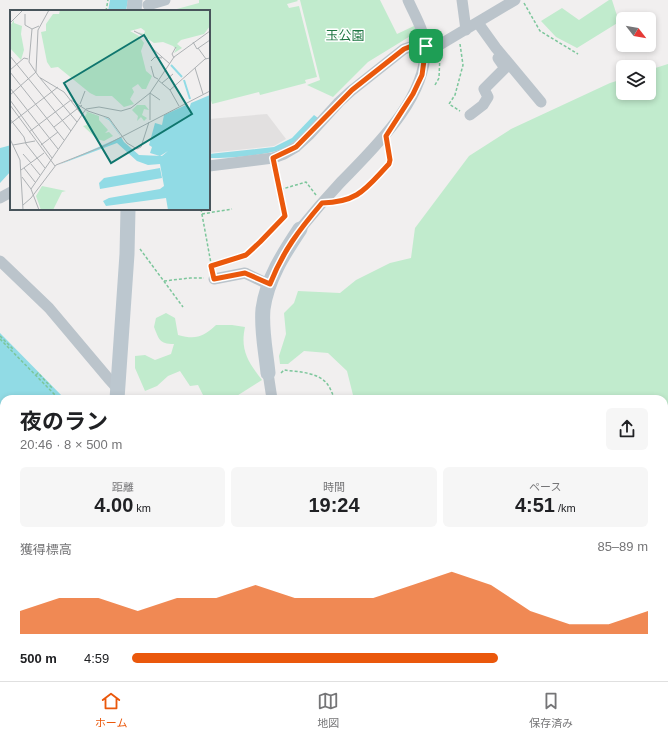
<!DOCTYPE html>
<html lang="ja">
<meta charset="utf-8">
<style>
body{margin:0;font-family:Arial,"Noto Sans JP",sans-serif;background:#f6f6f6;color:#202124;height:100vh;display:flex;flex-direction:column;font-size:15px;white-space:nowrap}
*{box-sizing:border-box;margin:0}
p{font-size:13px;color:#757577}
.icon{flex:none;width:22px;height:22px;fill:none;stroke:currentColor;stroke-width:2;stroke-linecap:round;stroke-linejoin:round}
.map{position:relative;flex:1;overflow:hidden}
.side{position:absolute;left:0px;top:395px;width:668px;height:286px;display:flex;flex-direction:column;background:#fff;border-radius:12px 12px 0 0;box-shadow:0 2px 6px #0003}
.side>*{flex:none}
.needle{width:26px;rotate:121deg}
.buttons{position:absolute;left:616px;top:12px;display:grid;gap:8px}
.buttons a{display:grid;place-items:center;width:40px;height:40px;border-radius:6px;background:#fff;box-shadow:0 2px 6px #0003;font-size:20px}
.pin{position:absolute;display:grid;place-items:center;width:34px;height:34px;color:#fff;margin:-17px;border-radius:8px;box-shadow:0 2px 6px #0006}
.round{display:grid;place-items:center;flex:none;width:42px;height:42px;border-radius:6px;background:#f6f6f6}
.overview{display:flex;align-items:center;justify-content:space-between;height:68px;padding:0 20px}
h1{font-size:22px;font-weight:700;line-height:30px}
.figures{display:grid;grid-template-columns:repeat(3,1fr);gap:6px;height:68px;padding:4px 20px}
.figures div{display:grid;align-content:center;border-radius:6px;background:#f6f6f6;text-align:center}
.figures b{font-size:20px;font-weight:700}
.figures small{font-size:11px;font-weight:400}
.figures p{font-size:11px}
.chart{height:112px;padding:8px 20px}
.chart p{display:flex;justify-content:space-between}
.chart svg{width:100%;height:72px;margin-top:4px;fill:#ea580c;opacity:.7}
ul{padding:0 20px;list-style:none;font-size:13px}
li{display:grid;grid-template-columns:64px 48px 1fr;align-items:center;height:30px}
li i{height:10px;border-radius:5px;background:#ea580c}
.menu{display:flex;justify-content:space-around;align-items:center;height:56px;border-top:1px solid #e0e0e0;background:#fff;font-size:11px;color:#757577}
.menu a{display:grid;justify-items:center;gap:2px}
.menu .active{color:#ea580c}
.map>svg:first-child{display:block}
.education{fill:#e2e0e0}
.green{fill:#c1ebcd}
.water{fill:#91dbe5}
.lines{fill:none;stroke-linecap:round;stroke-linejoin:round}
.path{stroke:#7cc69b;stroke-width:1.5;stroke-dasharray:3 2;stroke-linecap:butt}
.street{stroke:#bbc4cb;stroke-width:11}
.secondary{stroke:#bcc7cf;stroke-width:15}
.route-casing{stroke:#fff;stroke-width:8}
.route{stroke:#ea580c;stroke-width:5}
.labels{text-anchor:middle;stroke-width:3;stroke-linejoin:round;paint-order:stroke}
.park-label{font-size:13px;fill:#1f7643;stroke:#fff}
.inset-river{fill:none;stroke:#91dbe5;stroke-width:2}
.inset-road{fill:none;stroke:#adb1b4;stroke-width:1}
.view{fill:#0f766e;fill-opacity:0.15;stroke:#0f766e;stroke-width:2}
.inset-edge{fill:none;stroke:#48545b;stroke-width:2}
</style>
<div class="map">
<svg width="668" height="681" viewBox="0 0 668 681">
<rect width="100%" height="100%" fill="#f1efef"/>
<path class="education" d="M267,114L286,139L274,146L209,153V119Z"/>
<path class="green" d="M199,0H297L298,1L287,4L289,8L299,6L317,77L305,80L306,83L260,95L259,92L212,104L209,93V11L173,10L199,3Z
M300,0H380L397,34L414,26L417,32L368,62L333,97L307,85L320,80Z
M609,0H612L619,22L577,48L556,37L541,21L562,8L579,20Z
M668,64V636L664,637V399H354L347,371L328,353L304,351L288,364H280L279,356L286,334L284,313L294,303L298,291L340,293L356,280L390,263L411,258L415,228L469,156L511,129L610,83L623,79V93H649V70Z
M166,313L175,318L178,335C196,340 203,337 216,325H232L245,327C240,350 248,362 262,380L232,399H205L198,385L190,386L180,371L168,376L157,386L145,391L135,368V356L145,355L155,360L171,354L174,344C159,344 159,339 154,327L156,318Z"/>
<path class="water" d="M110,0H128L126,11H108Z
M314,115L318,118C308,128 298,141 286,147C270,156 228,158 209,158V154L274,147L292,138Z
M11,145V171L0,183V148L4,147Z
M0,333L65,399H4V623L0,622Z
M0,629H4V677H49L44,679V681H0Z"/>
<g class="lines">
<path class="path" d="M524,3L540,31L578,54
M106,11L108,0
M460,44L463,65L455,95L449,104L460,111
M435,85L439,78L440,54
M275,167L279,190L306,182L316,195
M338,201C362,198 374,180 389,164L388,147
M201,209L212,269
M202,214L232,209
M140,249L183,307
M211,266L247,255L261,242L285,216L279,190
M164,281L190,278H204
M0,336L13,349L12,351
M0,339L59,399
M281,373L284,370C299,372 319,372 328,385C331,389 332,394 335,399
M36,375L38,373L52,388V387
M239,397L240,399
M0,496L4,507
M0,608H4
M290,677L291,681"/>
<path class="street" d="M462,0L466,30
M148,5L165,0
M478,23L496,48L541,102
M470,115L483,105L488,97L484,89L505,68L498,58
M209,166L273,158L284,154L296,147L309,135L339,102L351,91L404,49L417,45L432,47L441,44L515,0
M0,198L11,192
M300,229C313,213 326,198 340,183C373,149 429,97 425,45C424,30 414,14 408,0
M0,261L49,308L108,378L117,388
M214,279L245,273L270,285
M268,373L272,399
M237,677L238,681
M313,677L314,681
M371,677L372,681
M480,681L486,677
M658,681L664,677"/>
<path class="secondary" d="M134,11L135,0
M268,373C266,352 261,330 263,309C267,279 284,253 300,229
M117,399L127,254L128,209
M93,681L94,677"/>
</g>
<g class="lines">
<g class="route-casing">
<path id="route" d="M417,44L426,46L422,75L413,94L386,136L390,160L389,164C366,188 359,202 322,203C299,230 283,251 270,284L245,273L214,279L211,266L246,255L260,242L285,216L273,158L296,147L352,90L404,49Z"/>
</g>
<use href="#route" class="route"/>
</g>
<g class="labels">
<g class="park-label">
<text x="345" y="40">玉公園</text>
</g>
</g>
<g transform="translate(10 10)">
<rect width="200" height="200" fill="#f1efef"/>
<path d="M50,0H200V16L194,24L171,30L167,34L172,38L164,43L166,39L163,36L153,32L144,33L128,22L134,24L135,21L131,18L120,21L129,26L134,33L131,41L136,61L142,66L136,79H132L128,74L122,78L124,82L120,89L124,94L114,97L102,86H86L80,83L48,57L41,58L37,52L31,22L36,21V14L43,4H49ZM4,10V13L12,16L11,24L14,40L11,50L0,38V16ZM127,95H135L139,100L134,99L132,105L137,108L134,111L131,107L127,111L128,106L122,100ZM75,101L89,106V110L98,120L95,123L99,122L103,126L94,131L87,129L73,116L77,115L74,108L77,103ZM32,176L56,181L52,182L43,200H31L26,186Z" fill="#c1ebcd"/>
<path d="M200,85V200H158L156,188L96,196L93,191L99,188L150,179L154,176L150,154L138,155L127,151L107,133L48,155L111,127L99,110L93,107L99,109L108,122L114,132L129,145L152,146L158,141L150,146L140,143L142,137L139,135L145,113L152,115L154,105L176,95L179,99L181,93ZM150,158L152,168L90,179L89,173L94,168Z" fill="#91dbe5"/>
<path class="inset-river" d="M161,55L172,67M174,70L180,89"/>
<path class="inset-road" d="M15,4V15L22,19L29,16M0,13L13,0M22,19L19,52L29,67L54,82L72,105M124,21L136,27L143,39L160,54M183,32L187,39L200,30M188,38L196,49M0,46L61,121M164,48L162,44L166,37M141,51L145,47L152,48M141,56L144,67L148,69M185,58L193,84M0,60L14,48L18,49M0,62L54,130M30,68L67,112M148,70L160,80L169,96M152,73L163,64M0,78L48,139M160,80L195,49L200,48M0,85L26,62L28,20L39,0M0,90L42,148M70,94L75,81M0,95L45,156M0,109L14,127L16,134L35,158M140,110V83L150,90M0,114L48,77M44,117L72,95M19,122L61,90L78,101L99,108L117,133L127,139L131,137L139,112M0,129L10,150L13,200M3,135L25,131M31,135L48,122M13,144L21,153M21,154L30,165M14,158L25,172M11,160L34,143M12,167L21,179L29,200M21,179L76,99L89,97L111,101L121,98L140,83L164,47L200,21M13,195L21,188L46,155L94,136L200,81"/>
<path class="view" d="M134,25L182,104L101,153L54,73Z"/>
<rect width="200" height="200" class="inset-edge"/>
</g>
</svg>
<div class="buttons">
<a><svg class="needle" viewBox="-14 -14 28 28"><path d="M0-13l5 13h-10z" fill="#e53935"/><path d="M0 13l5-13h-10z" fill="#757577"/></svg></a>
<a><svg class="icon" aria-label="layers" viewBox="0 0 24 24"><path d="M12 4l9 5-9 5-9-5zM3 14l9 5 9-5"/></svg></a>
</div>
<div class="pin" style="left:426px;top:46px;background:#1e9e55"><svg class="icon" aria-label="arrive" viewBox="0 0 24 24"><path d="M6 21V4h12l-3 4 3 4H6"/></svg></div>
<section class="side">
<div class="overview"><div><h1>夜のラン</h1><p>20:46 · 8 × 500 m</p></div><a class="round"><svg class="icon" aria-label="share" viewBox="0 0 24 24"><path d="M12 15V3M7 8l5-5 5 5M5 13v7h14v-7"/></svg></a></div>
<div class="figures">
<div><p>距離</p><b>4.00<small> km</small></b></div>
<div><p>時間</p><b>19:24</b></div>
<div><p>ペース</p><b>4:51<small> /km</small></b></div>
</div>
<div class="chart"><p><span>獲得標高</span>85–89 m</p>
<svg viewBox="0 0 160 44" preserveAspectRatio="none"><path d="M0 44V30L10 22L20 22L30 30L40 22L50 22L60 14L70 22L80 22L90 22L100 14L110 6L120 14L130 30L140 38L150 38L160 30V44z"/></svg>
</div>
<ul>
<li><b>500 m</b>4:59<i style="width:71%"></i></li>
</ul>
</section>
</div>
<nav class="menu">
<a class="active"><svg class="icon" aria-label="home" viewBox="0 0 24 24"><path d="M3 11l9-7 9 7M6 9v11h12V9"/></svg>ホーム</a>
<a><svg class="icon" aria-label="map" viewBox="0 0 24 24"><path d="M3 6l6-2 6 2 6-2v14l-6 2-6-2-6 2zM9 4v14M15 6v14"/></svg>地図</a>
<a><svg class="icon" aria-label="saved" viewBox="0 0 24 24"><path d="M7 4h10v16l-5-4-5 4z"/></svg>保存済み</a>
</nav>
